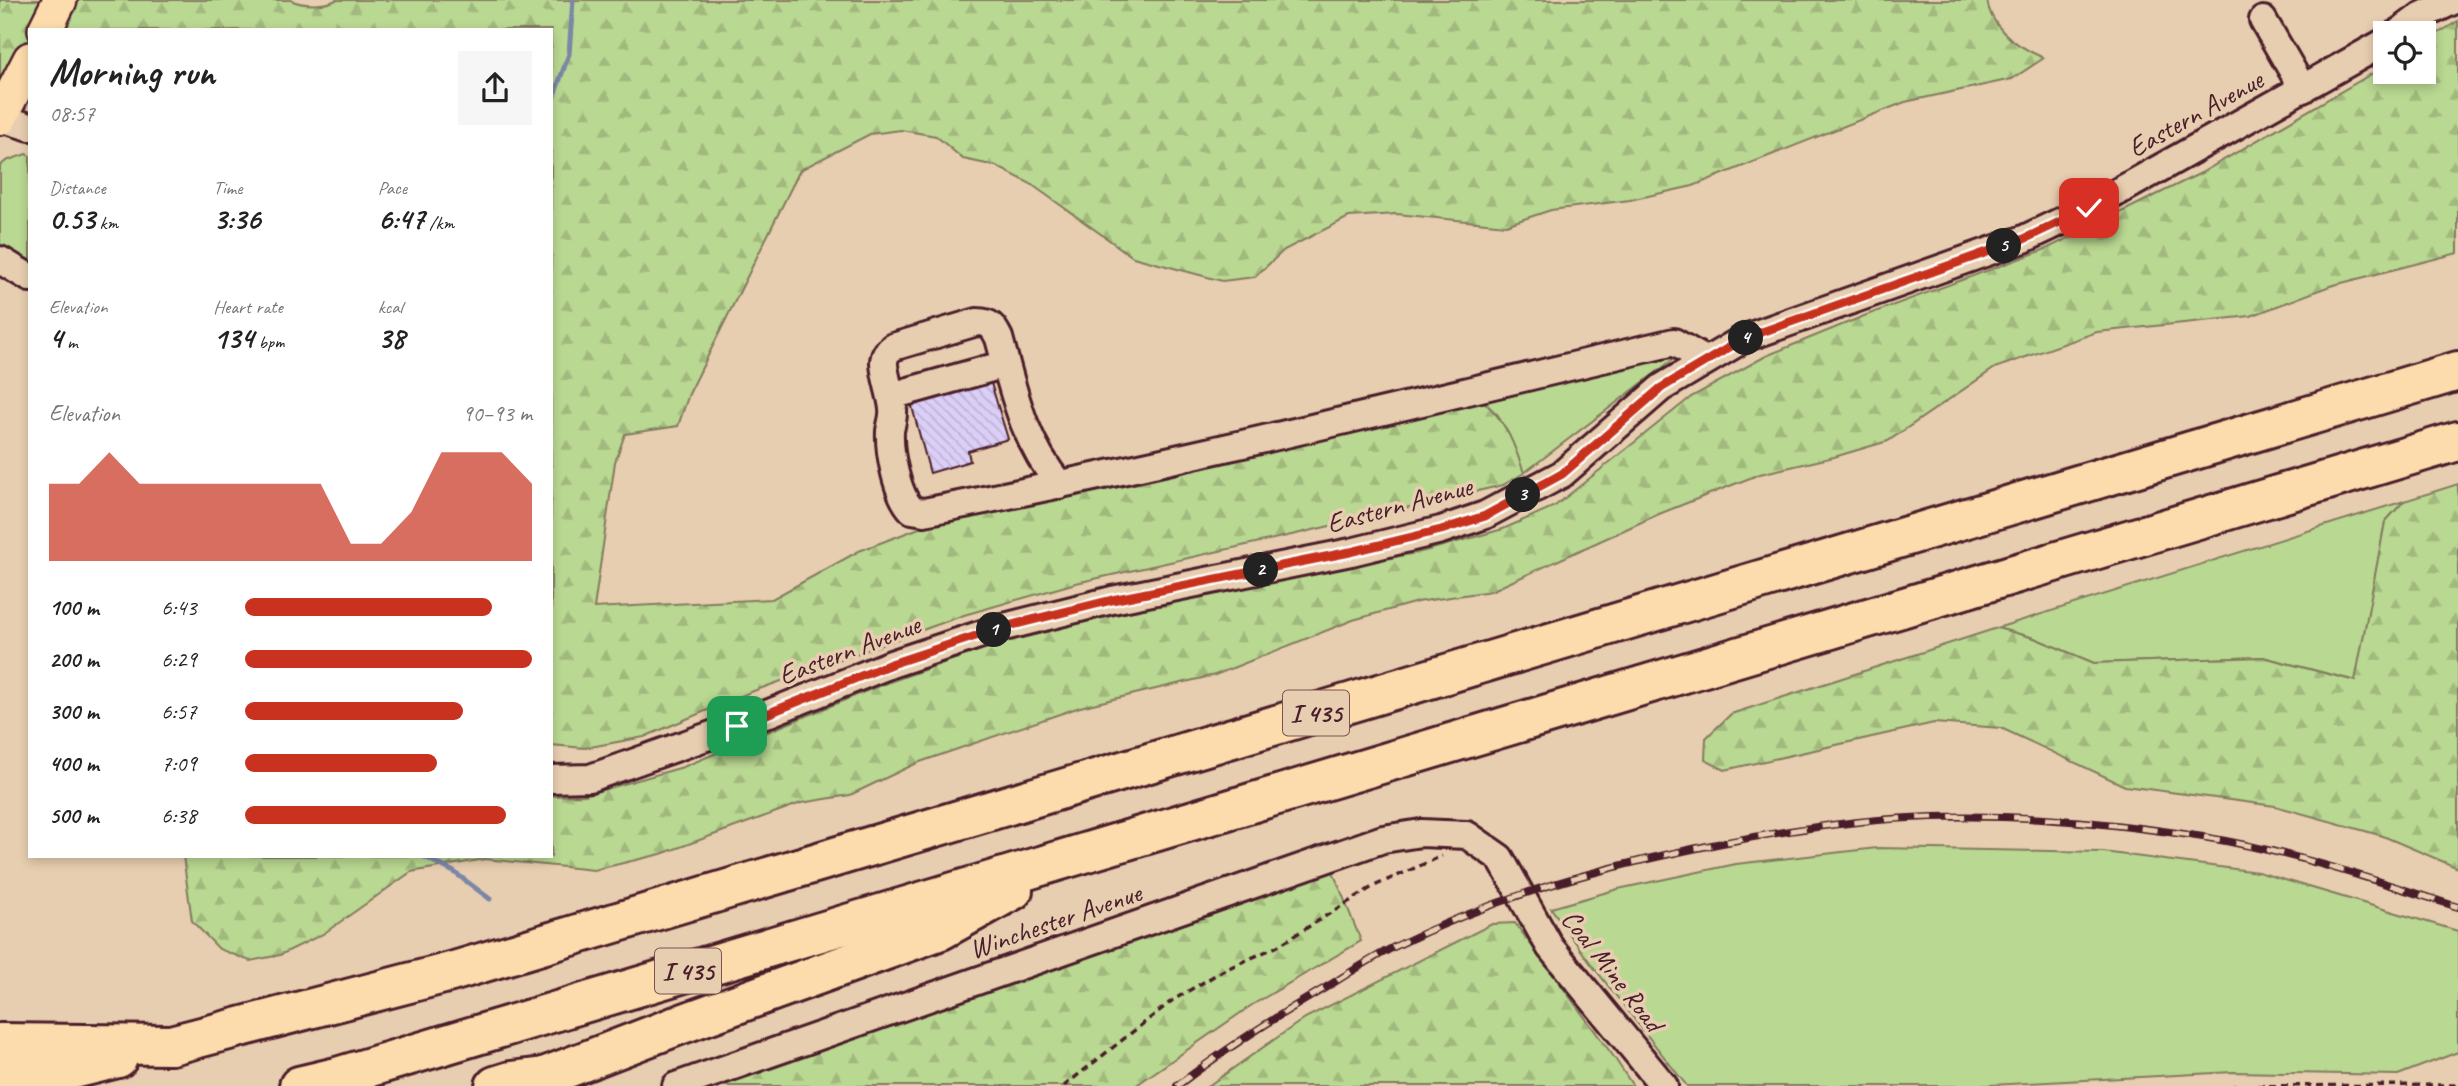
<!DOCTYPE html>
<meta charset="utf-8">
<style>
body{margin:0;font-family:Caveat,sans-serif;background:#f6f6f6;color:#222;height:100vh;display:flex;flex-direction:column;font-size:26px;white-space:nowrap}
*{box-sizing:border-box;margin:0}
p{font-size:23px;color:#767676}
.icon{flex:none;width:38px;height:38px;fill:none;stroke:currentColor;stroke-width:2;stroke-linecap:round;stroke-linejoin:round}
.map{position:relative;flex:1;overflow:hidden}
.sheet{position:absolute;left:28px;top:28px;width:525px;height:830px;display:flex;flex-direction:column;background:#fff;border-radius:0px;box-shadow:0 4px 10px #0003}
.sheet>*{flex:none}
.controls{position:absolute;left:2373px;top:21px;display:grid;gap:14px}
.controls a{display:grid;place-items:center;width:63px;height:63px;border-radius:0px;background:#fff;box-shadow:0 4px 10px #0003;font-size:35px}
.pin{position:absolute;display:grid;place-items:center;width:60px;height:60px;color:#fff;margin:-30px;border-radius:14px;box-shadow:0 4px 10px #0006}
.km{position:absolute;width:35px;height:35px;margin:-18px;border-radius:50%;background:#222;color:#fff;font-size:19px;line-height:35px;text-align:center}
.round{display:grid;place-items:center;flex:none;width:74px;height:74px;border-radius:0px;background:#f6f6f6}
.head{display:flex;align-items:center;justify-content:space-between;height:119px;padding:0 21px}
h1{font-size:38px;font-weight:700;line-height:52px}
.stats{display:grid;grid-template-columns:repeat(3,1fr);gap:10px;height:119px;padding:7px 21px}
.stats div{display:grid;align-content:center}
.stats b{font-size:30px;font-weight:700}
.stats small{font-size:19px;font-weight:400}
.stats p{font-size:19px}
.chart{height:196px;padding:14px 21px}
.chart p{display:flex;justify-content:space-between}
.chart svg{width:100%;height:126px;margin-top:7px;fill:#c8321e;opacity:.7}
ul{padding:0 21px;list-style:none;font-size:23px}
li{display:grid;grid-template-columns:112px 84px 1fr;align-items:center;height:52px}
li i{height:18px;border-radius:9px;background:#c8321e}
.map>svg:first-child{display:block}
.green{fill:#b9d891;stroke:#827c5e;stroke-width:2}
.forest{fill:url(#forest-firs);stroke:#827c5e;stroke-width:2}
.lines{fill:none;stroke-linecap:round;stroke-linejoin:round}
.stream{stroke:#7c86a6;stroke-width:5}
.building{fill:url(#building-back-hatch);stroke:#4a1f2b;stroke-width:2}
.minor-casing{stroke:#4a1f2b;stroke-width:32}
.major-casing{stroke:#4a1f2b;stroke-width:38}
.highway-casing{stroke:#4a1f2b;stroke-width:44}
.path{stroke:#4a1f2b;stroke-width:3.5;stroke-dasharray:7 5;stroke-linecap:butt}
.minor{stroke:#e8ceb0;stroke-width:26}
.major{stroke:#fcdcac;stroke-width:33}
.highway{stroke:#fcdcac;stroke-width:38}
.rail-casing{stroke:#4a1f2b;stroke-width:8}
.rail{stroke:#e8ceb0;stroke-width:5;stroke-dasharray:16;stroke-linecap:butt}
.route-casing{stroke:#fff;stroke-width:14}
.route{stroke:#c8321e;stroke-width:9}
.labels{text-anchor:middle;stroke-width:7;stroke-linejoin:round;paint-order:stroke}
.shield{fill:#e8ceb0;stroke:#795453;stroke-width:2}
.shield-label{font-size:26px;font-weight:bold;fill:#4a1f2b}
.street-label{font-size:28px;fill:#4a1f2b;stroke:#e8ceb0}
</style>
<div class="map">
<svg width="2458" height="1086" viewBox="0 0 2458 1086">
<defs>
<pattern id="forest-firs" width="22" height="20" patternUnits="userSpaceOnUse" patternTransform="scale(1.75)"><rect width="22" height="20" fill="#b9d891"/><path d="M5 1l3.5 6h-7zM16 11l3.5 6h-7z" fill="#a1b97d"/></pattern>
<pattern id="building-back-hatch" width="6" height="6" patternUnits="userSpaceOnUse" patternTransform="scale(1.75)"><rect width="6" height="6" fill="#dbcff7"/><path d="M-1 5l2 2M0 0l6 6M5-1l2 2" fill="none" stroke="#bdb1d4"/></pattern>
</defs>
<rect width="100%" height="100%" fill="#e8ceb0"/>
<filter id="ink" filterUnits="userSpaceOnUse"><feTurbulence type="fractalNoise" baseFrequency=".0143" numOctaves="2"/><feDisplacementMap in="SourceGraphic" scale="14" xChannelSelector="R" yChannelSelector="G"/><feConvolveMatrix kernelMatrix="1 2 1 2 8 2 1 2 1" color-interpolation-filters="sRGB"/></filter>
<g filter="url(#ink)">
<path class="green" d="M26,154L30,156V271L0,252V166L6,161Z
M1668,350L1675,358L1524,473L1498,415L1484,402L1589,376Z
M2404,501L2385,522L2356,681L2263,657L2094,663L2034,638L1997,628Z
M1877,848L2103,852L2258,872L2458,931V1052L2398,1075L2233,1072L1972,1086H1687L1591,964L1551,908L1618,889L1736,864Z"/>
<path class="forest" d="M0,0H291C302,6 325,6 336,0H1987C1991,30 2018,47 2044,58L2012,79L1905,102L1693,186L1630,200L1551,210L1506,225L1397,214L1349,217L1284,250L1255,277L1222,281L1133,257L1031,184L996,166L963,159L936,136L901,130L870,134L800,170L689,394L678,426L625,434L615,462L594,608L772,599L859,551L922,527L1143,482L1484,402C1506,421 1515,446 1524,473L1503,485L1296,534L1076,583L964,615L748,693L644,737L585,748L551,745V30H30V96L3,73L0,77Z
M2458,21V253L2330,286L2251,316L2097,332L1995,368L1888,441L1834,457L1760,474L1659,514L1491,591L1417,602L1353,620L1215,675L1080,707L917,763L850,795L801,803L661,854L594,870L485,859L411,872L323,934L280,955L250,961L219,949L192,921L183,856H551V796L585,795L683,767L881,685L1011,639L1154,606L1425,551L1503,529L1555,506L1691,397L1766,356L1864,316L2046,249L2201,173L2385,66V72H2424V42Z
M2458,484V868L2383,836L2275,806L2125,786L2001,728L1934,723L1725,770L1705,760L1706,738L1731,714L1997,628L2034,638L2094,663L2263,657L2355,681L2385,522L2404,501Z
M1332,869L1361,941L1252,1005L1135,1086H710Z
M1515,923L1614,1057L1633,1086H1208L1305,1018L1492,924Z"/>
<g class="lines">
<path class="stream" d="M551,104L569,54L573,0
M423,856L454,872L490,899"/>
</g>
<path class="building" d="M990,380L1008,439L968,451L970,461L930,473L911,403Z"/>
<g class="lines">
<g class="minor-casing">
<path id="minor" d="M2263,20L2303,89
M2398,33L2421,16L2455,0
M0,118L30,127
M0,260L30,278
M891,396L1006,364
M1060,485C1023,440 1014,393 999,338C993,326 990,322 977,322L893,347C888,351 885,354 884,361C883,372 892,396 893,409C894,417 891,424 890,431C889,453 897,495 912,510L924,512C1176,463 1424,401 1674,342L1705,360
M551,779L590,778L737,726L891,664L1000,628L1112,600L1351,552L1441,530L1485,515L1562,474L1661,388L1745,338L2024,239L2089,208L2385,42
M676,1086L1383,839L1421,833L1467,835L1500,858L1550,947L1664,1086"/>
</g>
<g class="major-casing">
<path id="major" d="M45,30L60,0
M0,118L30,59"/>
</g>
<g class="highway-casing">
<path id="highway" d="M0,1043L171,1045L451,972L2458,371
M0,1081L41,1077L118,1058
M299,1086L337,1077L2458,441
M495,1086L511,1081L544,1077
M531,1086L544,1077L679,1025L941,930L1013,890"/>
</g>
<path class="path" d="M1064,1086L1173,1000L1224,970L1276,947L1374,886L1442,856
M2233,1086L2458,1085"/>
<use href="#minor" class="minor"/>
<use href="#major" class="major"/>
<use href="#highway" class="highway"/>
<g class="rail-casing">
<path id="rail" d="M1177,1086C1225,1049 1277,1016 1330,985C1351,972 1372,958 1394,947C1500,895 1602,867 1717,844C1787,830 1860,819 1932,817C2022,814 2114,823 2203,837C2290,851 2374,880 2458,907"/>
</g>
<use href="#rail" class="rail"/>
</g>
</g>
<g class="lines" filter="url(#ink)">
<g class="route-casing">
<path id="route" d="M737,726L891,664L1000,628L1112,600L1350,552L1441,530L1485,516L1562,474L1661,388L1745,338L2024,239L2089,208"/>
</g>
<use href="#route" class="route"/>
</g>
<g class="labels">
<g class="shield">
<rect x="1283" y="690.5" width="66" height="45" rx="5"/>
<rect x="655" y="948.5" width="66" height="45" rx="5"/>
</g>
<g class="shield-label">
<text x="1316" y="722">I 435</text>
<text x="688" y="980">I 435</text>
</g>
<g class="street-label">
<text transform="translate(2195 113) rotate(-29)" y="10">Eastern Avenue</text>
<text transform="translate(1399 504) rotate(-15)" y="10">Eastern Avenue</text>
<text transform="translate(849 649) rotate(-21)" y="10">Eastern Avenue</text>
<text transform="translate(1055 920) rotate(-19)" y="10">Winchester Avenue</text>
<text transform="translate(1613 970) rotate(52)" y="10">Coal Mine Road</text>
</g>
</g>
</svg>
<div class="controls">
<a><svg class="icon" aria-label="locate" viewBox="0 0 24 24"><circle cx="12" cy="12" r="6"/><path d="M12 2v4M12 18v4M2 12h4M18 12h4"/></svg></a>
</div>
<div class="pin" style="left:737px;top:726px;background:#1e9e55"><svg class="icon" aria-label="arrive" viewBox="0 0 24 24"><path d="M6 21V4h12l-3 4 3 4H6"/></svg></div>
<div class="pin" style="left:2089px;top:208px;background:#d93025"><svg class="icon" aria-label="check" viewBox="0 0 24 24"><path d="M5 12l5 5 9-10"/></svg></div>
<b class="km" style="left:994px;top:630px">1</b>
<b class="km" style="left:1261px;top:570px">2</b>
<b class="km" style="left:1523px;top:495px">3</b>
<b class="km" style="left:1746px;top:338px">4</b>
<b class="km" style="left:2004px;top:246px">5</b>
<section class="sheet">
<div class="head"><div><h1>Morning run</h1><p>08:57</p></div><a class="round"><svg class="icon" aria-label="share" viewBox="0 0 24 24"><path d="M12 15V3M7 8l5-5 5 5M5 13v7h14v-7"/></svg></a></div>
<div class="stats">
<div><p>Distance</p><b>0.53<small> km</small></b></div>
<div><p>Time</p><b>3:36</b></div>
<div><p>Pace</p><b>6:47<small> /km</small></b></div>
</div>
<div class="stats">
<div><p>Elevation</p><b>4<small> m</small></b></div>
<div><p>Heart rate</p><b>134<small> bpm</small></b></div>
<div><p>kcal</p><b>38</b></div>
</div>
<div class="chart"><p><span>Elevation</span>90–93 m</p>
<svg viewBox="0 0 160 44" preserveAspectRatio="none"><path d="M0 44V17L10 17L20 6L30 17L40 17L50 17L60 17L70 17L80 17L90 17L100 38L110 38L120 27L130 6L140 6L150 6L160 17V44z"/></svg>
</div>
<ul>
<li><b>100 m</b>6:43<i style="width:86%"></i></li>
<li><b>200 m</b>6:29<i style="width:100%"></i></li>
<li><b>300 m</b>6:57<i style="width:76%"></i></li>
<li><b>400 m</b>7:09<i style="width:67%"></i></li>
<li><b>500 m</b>6:38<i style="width:91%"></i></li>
</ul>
</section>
</div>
